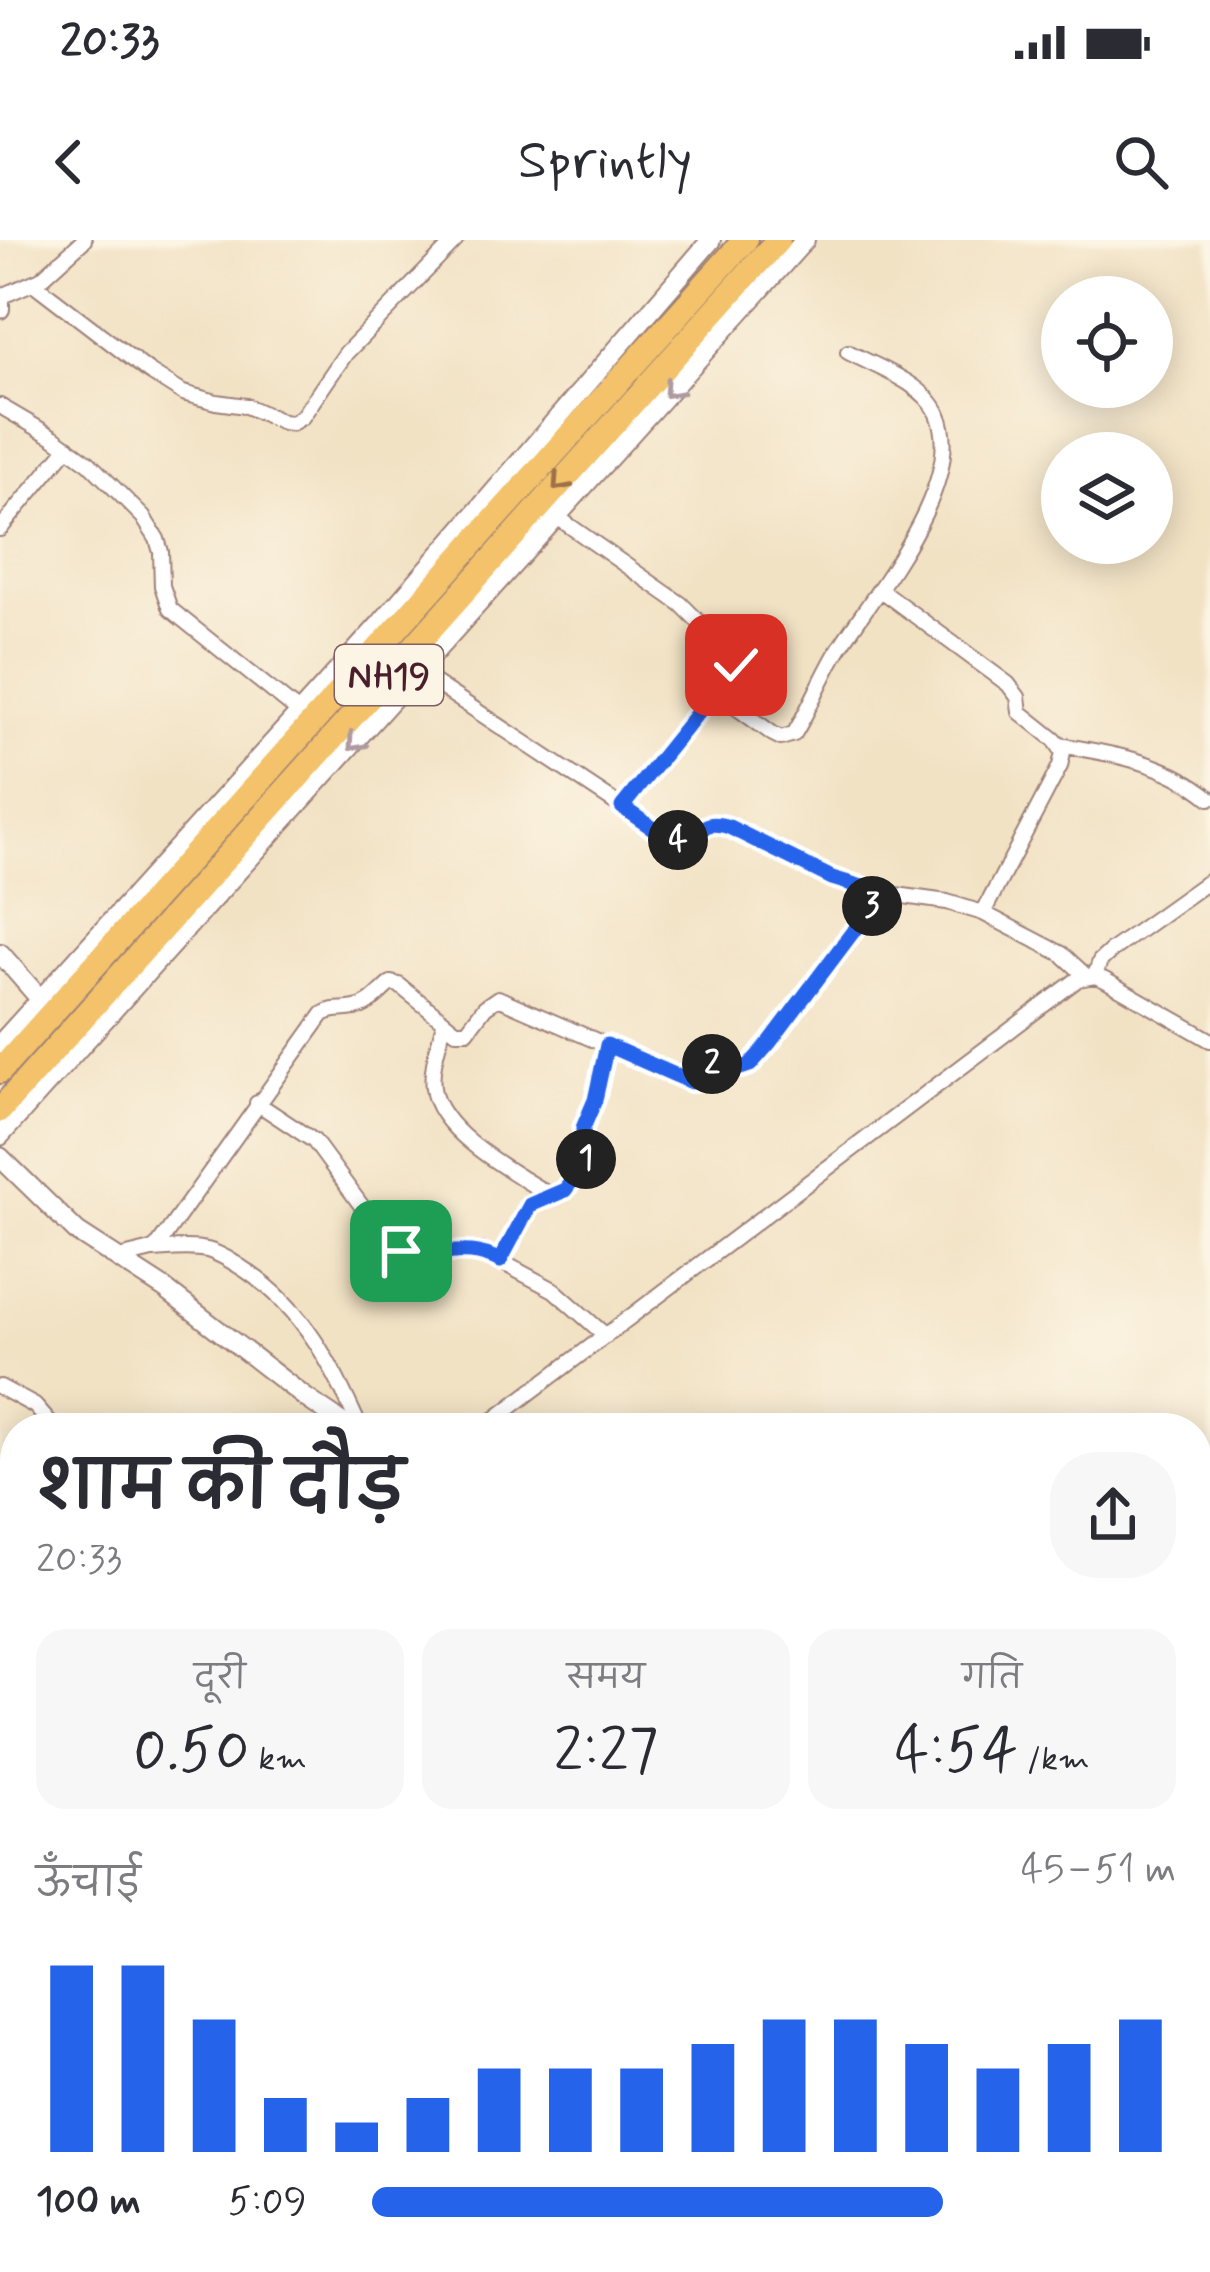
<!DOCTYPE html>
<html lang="hi">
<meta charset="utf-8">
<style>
body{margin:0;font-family:Mynerve,"Playpen Sans Deva",sans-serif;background:#f7f7f7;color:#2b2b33;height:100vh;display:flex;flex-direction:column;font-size:45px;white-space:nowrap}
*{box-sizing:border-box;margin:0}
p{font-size:39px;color:#7c7c81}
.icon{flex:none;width:66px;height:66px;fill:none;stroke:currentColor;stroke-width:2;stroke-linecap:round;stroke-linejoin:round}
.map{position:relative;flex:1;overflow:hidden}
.side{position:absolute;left:0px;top:1173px;width:1212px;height:861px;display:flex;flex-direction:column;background:#fff;border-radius:48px 48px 0 0;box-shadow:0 6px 30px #0003}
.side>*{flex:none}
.controls{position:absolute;left:1041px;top:36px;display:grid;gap:24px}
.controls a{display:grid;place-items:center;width:132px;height:132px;border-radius:50%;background:#fff;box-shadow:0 6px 30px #0003;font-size:60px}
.pin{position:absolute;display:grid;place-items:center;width:102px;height:102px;color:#fff;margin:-51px;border-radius:24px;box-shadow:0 6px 18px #0006}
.km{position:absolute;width:60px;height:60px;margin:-30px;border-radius:50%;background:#222;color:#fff;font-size:33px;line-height:60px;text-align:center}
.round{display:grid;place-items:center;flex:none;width:126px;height:126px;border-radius:48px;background:#f7f7f7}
.headline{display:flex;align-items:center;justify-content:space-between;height:204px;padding:0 36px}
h1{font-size:66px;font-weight:600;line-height:90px}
.stats{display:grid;grid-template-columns:repeat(3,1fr);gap:18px;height:204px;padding:12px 36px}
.stats div{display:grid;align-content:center;border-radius:30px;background:#f7f7f7;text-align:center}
.stats b{font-size:60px;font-weight:600}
.stats small{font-size:33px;font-weight:400}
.stats p{font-size:33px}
.chart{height:336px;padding:24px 36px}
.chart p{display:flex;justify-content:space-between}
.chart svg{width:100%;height:216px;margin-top:12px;stroke:#2563eb;stroke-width:6}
ul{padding:0 36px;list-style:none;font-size:39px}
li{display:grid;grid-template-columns:192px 144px 1fr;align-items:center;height:90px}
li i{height:30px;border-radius:15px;background:#2563eb}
.status{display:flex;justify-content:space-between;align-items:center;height:84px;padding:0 60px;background:#fff;direction:ltr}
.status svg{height:33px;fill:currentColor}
header{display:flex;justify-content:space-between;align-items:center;height:156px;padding:0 36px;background:#fff;font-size:54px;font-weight:600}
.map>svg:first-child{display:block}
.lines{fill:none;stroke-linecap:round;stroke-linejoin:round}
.minor-casing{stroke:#9e8078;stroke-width:18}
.tertiary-casing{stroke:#9e8078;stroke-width:22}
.trunk-casing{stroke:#9e8078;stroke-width:28}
.path{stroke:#9e8078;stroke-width:3;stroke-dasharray:9 9;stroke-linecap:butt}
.minor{stroke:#fff;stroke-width:14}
.tertiary{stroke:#fff;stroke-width:18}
.trunk{stroke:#f3c26a;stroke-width:24}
.oneway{stroke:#ae9aa0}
.oneway2{stroke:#9e704a}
.route-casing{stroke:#fff;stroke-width:24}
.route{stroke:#2563eb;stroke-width:15}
.labels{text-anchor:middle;stroke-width:9;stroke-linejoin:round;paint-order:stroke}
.shield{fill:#fcf5e5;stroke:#7f5f63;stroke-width:3}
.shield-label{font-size:36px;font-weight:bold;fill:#4a1f2b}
</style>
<div class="status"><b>20:33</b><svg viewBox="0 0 49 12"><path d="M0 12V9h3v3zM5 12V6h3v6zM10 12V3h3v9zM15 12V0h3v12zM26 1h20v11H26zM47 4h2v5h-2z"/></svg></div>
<header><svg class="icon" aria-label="back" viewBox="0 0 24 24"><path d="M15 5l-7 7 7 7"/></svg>Sprintly<svg class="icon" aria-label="search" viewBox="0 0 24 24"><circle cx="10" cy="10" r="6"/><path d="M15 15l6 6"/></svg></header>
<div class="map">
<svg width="1210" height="2032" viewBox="0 0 1210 2032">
<rect width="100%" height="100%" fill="#fcf5e5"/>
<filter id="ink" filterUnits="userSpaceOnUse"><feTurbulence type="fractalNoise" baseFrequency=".00833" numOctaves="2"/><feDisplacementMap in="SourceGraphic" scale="24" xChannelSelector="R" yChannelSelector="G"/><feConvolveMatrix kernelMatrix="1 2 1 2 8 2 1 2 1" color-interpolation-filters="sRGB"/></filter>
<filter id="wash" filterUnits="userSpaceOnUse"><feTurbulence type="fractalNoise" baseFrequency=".004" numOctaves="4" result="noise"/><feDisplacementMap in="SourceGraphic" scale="48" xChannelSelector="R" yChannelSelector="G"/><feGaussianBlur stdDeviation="2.7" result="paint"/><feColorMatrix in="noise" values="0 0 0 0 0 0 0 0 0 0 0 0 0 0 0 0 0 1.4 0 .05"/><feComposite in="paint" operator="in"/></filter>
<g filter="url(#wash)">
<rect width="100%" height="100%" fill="#f2e2c4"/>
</g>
<g filter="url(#ink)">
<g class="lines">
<g class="minor-casing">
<path id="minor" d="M33,43L148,131L183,153L216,162L246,166L283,182L292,183L302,177L346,113L456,0
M0,57L41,39L84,0
M0,166L53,197L89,223L143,277L157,299L161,312L162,346L170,369L300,473
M557,277L681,364L735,418L736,425L732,432L622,567
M0,289L68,207
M879,349L1008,444L1018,457L1020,472L1055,500L1063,512L1060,526L983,673
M418,432L664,595L687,601L705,585L721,584L849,645L882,653L947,662L983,673L1062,714L1086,736
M715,452L773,494L781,498L794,494C810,468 821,439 837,412C871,356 968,244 938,174C924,143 877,127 848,112
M1060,505C1114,514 1166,522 1210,558
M1095,736L1100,721L1112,710L1210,640
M444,782C440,802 430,827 433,848C438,893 516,934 551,956
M257,863L314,901L391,1006L417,1015L470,1010L481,1011L554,1050L606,1096
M152,1010C170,1009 189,1006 207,1010C222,1014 236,1024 248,1032C305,1070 333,1127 360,1188
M119,1018L152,1010L159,1004L323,774C335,767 342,771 355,768C370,766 379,752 391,743L399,745L456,791H467L485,767L498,758L691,842L697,840L717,821L741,828L750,825L770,802L882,653
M500,1021L530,965L565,950L585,923L588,905L583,894V888L595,860L607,805
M0,1147L35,1166L54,1188
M483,1188L1078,739L1095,736L1105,740L1210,800
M0,1251L15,1241
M0,1660L15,1645
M680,2032L686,2019"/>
</g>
<g class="tertiary-casing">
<path id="tertiary" d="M0,57V69
M0,713L41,760
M0,804L380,384L711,0
M0,896L805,0
M0,917L77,992L165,1049L306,1158L350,1188
M1197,1651L1210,1663"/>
</g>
<g class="trunk-casing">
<path id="trunk" d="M0,831L745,0
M0,870L778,0"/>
</g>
<path class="path" d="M1197,1275L1210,1258"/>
<use href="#minor" class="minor"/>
<use href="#tertiary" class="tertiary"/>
<use href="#trunk" class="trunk"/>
</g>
<defs><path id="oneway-chevron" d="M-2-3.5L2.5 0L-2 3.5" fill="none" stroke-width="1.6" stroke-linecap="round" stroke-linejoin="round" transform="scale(3)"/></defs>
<g class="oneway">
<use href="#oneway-chevron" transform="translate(671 150) rotate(132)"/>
<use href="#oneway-chevron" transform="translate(355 503) rotate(132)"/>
</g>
<use class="oneway2" href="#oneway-chevron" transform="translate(560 243) rotate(132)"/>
</g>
<g class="lines" filter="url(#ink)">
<g class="route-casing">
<path id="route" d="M401,1011C439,1021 463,1001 500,1021L530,965L565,950L585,923L588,905L583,895V888L595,860L607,805L691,842L697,840L717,821L741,828L750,825L770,802L882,653L832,638L729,587C696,577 705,598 685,601C669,603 636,576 622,567L736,425"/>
</g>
<use href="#route" class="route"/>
</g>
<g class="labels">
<rect class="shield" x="335" y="405" width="108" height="60" rx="9"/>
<g class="shield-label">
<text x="389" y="448">NH19</text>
</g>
</g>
</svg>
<div class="controls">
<a><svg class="icon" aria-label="locate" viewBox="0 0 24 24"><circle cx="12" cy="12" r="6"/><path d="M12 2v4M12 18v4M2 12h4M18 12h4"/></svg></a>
<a><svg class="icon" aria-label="layers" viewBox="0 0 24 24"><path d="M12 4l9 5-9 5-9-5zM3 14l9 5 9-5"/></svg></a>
</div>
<div class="pin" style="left:401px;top:1011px;background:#1e9e55"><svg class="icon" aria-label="arrive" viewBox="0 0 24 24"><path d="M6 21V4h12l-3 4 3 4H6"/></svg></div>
<div class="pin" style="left:736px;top:425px;background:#d93025"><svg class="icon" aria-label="check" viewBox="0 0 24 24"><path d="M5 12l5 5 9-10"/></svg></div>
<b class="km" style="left:586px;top:919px">1</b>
<b class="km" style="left:712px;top:824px">2</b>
<b class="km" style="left:872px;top:666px">3</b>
<b class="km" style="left:678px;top:600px">4</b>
<section class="side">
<div class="headline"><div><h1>शाम की दौड़</h1><p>20:33</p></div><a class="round"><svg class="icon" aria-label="share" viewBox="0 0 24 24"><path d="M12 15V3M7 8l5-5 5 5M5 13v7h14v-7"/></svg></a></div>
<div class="stats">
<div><p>दूरी</p><b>0.50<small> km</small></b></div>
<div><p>समय</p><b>2:27</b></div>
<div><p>गति</p><b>4:54<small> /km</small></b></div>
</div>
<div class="chart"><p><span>ऊँचाई</span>45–51 m</p>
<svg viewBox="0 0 160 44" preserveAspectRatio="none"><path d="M5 44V6M15 44V6M25 44V17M35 44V33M45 44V38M55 44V33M65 44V27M75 44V27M85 44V27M95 44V22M105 44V17M115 44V17M125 44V22M135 44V27M145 44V22M155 44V17"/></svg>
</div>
<ul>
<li><b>100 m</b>5:09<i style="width:71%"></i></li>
</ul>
</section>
</div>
